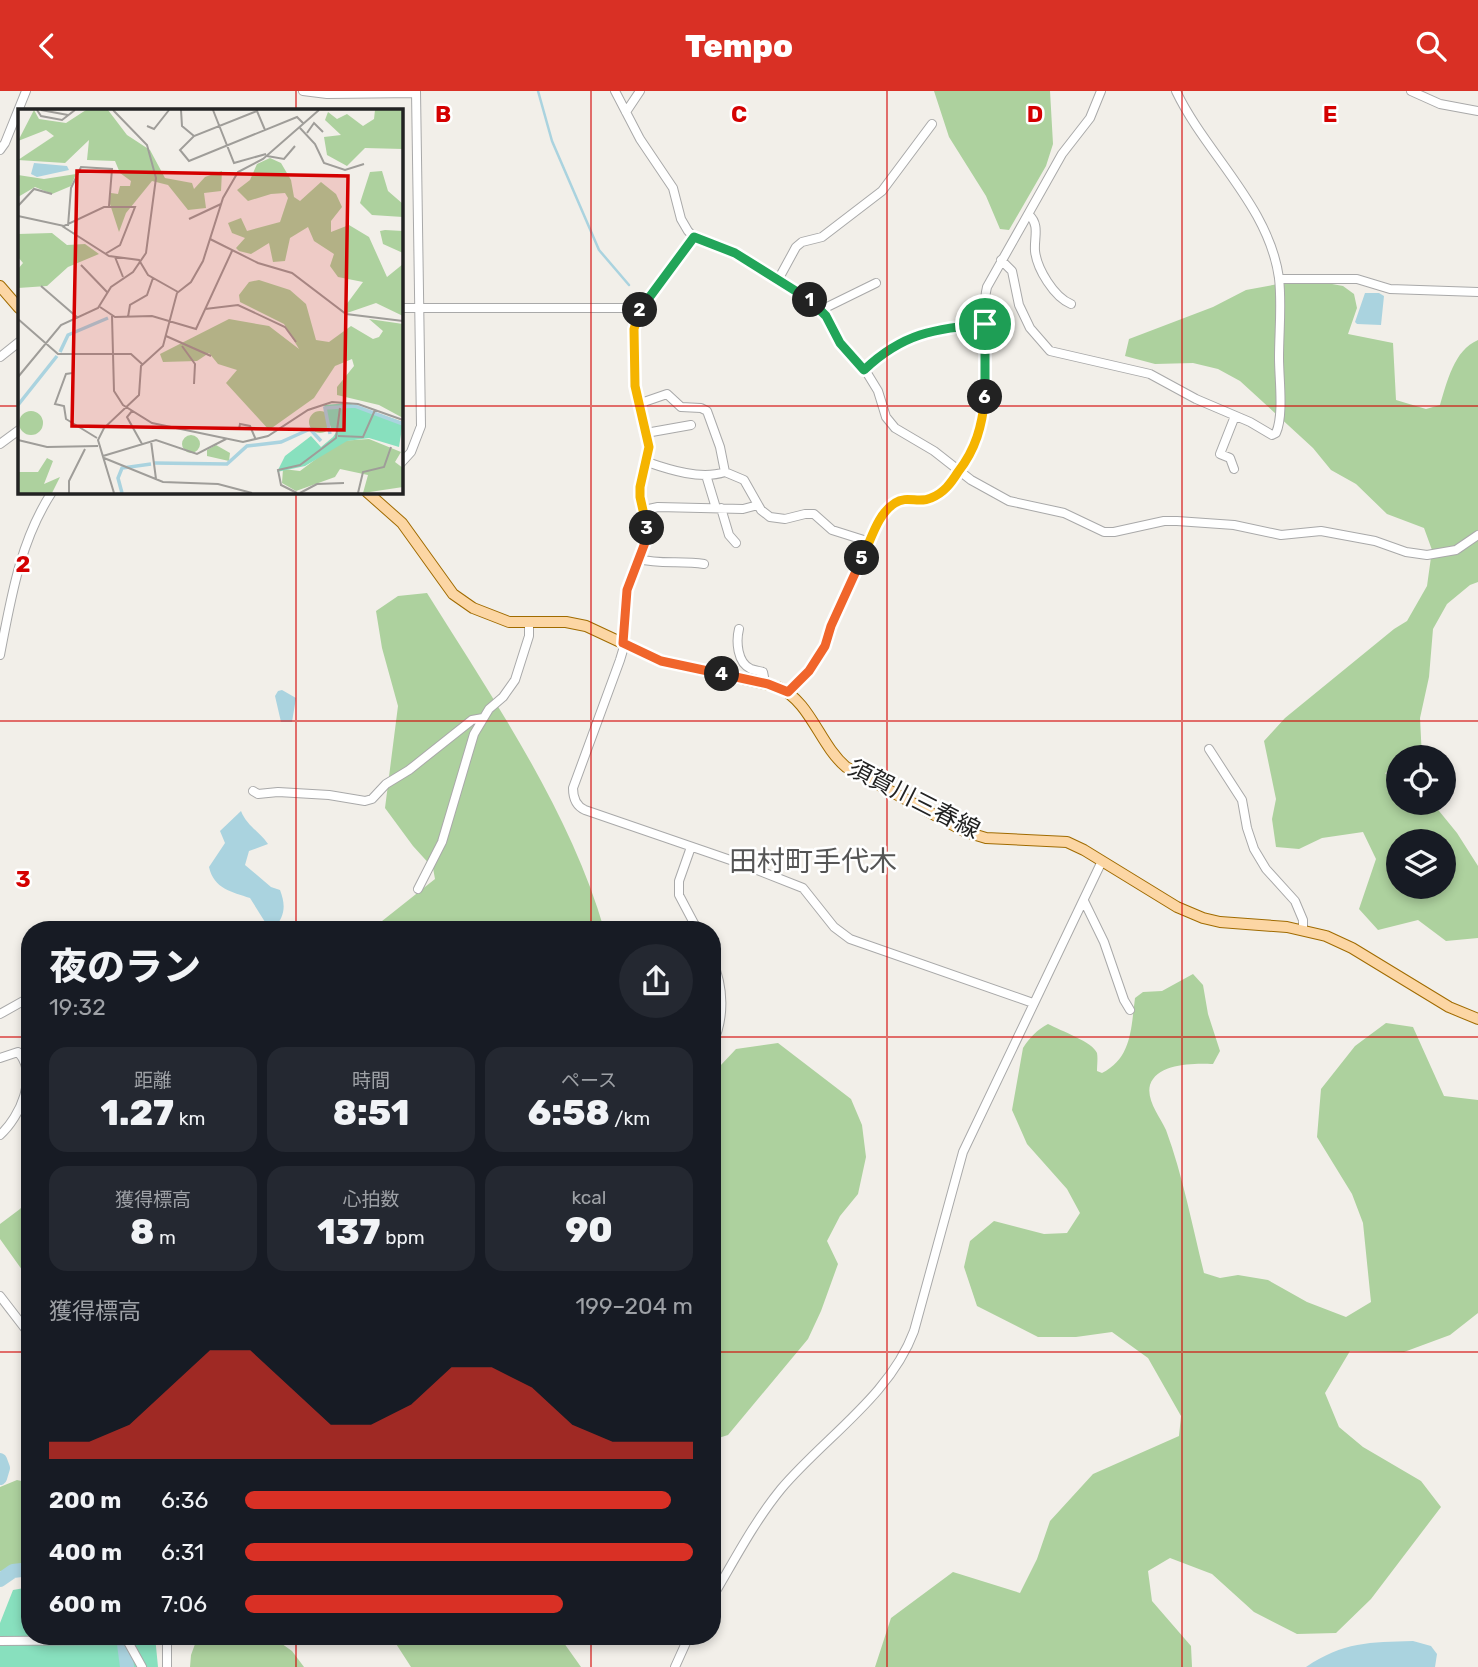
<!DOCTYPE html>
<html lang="ja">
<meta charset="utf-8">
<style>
body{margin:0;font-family:Rubik,"Noto Sans JP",sans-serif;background:#242831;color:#f1f3f6;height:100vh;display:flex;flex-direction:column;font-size:26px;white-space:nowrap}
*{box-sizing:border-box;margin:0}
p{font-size:23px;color:#9ea1a6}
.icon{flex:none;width:38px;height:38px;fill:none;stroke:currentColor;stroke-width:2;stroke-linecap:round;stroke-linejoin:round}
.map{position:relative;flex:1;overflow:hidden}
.sheet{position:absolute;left:21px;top:830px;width:700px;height:724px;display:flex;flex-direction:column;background:#171b24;border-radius:28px;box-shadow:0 4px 10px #0003}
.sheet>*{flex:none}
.fabs{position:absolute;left:1386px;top:654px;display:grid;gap:14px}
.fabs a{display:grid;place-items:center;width:70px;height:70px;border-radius:50%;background:#171b24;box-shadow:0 4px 10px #0003;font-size:35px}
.pin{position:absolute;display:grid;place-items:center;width:60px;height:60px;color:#fff;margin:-30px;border:4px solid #fff;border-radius:50%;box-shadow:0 2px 7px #0007}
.km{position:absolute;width:35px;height:35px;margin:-18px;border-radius:50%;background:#222;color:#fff;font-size:19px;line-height:35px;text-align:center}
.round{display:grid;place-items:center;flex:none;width:74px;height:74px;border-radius:37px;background:#242831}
.summary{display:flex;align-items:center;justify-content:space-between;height:119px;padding:0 28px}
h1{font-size:38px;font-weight:800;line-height:52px}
.stats{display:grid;grid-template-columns:repeat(3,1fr);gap:10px;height:119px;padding:7px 28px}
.stats div{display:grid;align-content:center;border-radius:18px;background:#242831;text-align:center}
.stats b{font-size:35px;font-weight:800}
.stats small{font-size:19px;font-weight:400}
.stats p{font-size:19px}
.chart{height:196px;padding:14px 28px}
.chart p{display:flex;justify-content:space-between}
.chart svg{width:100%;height:126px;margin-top:7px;fill:#d93025;opacity:.7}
ul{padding:0 28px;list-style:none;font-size:23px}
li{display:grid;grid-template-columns:112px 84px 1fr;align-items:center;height:52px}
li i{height:18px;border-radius:9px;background:#d93025}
header{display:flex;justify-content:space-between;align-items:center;height:91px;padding:0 28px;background:#d93025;color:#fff;font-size:32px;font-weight:800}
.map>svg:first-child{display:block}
.forest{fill:#add19e;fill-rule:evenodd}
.pitch{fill:#88e0be}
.water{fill:#aad3df}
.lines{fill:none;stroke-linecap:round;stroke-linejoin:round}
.stream{stroke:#aad3df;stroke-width:2.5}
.river{stroke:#aad3df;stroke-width:14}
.minor-casing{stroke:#a9a9a9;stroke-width:10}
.major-casing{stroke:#a06b00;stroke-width:12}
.minor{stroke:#fff;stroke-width:8}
.major{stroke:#fcd6a4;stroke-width:10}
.split-1-casing{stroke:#fff;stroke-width:14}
.split-2-casing{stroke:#fff;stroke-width:14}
.split-3-casing{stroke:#fff;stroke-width:14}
.split-4-casing{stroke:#fff;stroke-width:14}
.split-5-casing{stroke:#fff;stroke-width:14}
.split-6-casing{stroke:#fff;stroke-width:14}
.split-7-casing{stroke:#fff;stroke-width:14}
.split-1{stroke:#22a559;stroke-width:9}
.split-2{stroke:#22a559;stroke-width:9}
.split-3{stroke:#f5b400;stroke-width:9}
.split-4{stroke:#f0652b;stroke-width:9}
.split-5{stroke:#f0652b;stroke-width:9}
.split-6{stroke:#f5b400;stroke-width:9}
.split-7{stroke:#22a559;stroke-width:9}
.grid{fill:none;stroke:#d40000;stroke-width:2;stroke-opacity:0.55}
.labels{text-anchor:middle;stroke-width:5;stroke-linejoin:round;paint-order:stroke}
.street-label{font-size:24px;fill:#222;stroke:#fff}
.quarter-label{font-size:28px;fill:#555;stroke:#fff}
.inset-river{fill:none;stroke:#aad3df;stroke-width:3.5}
.inset-road{fill:none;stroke:#9f9d99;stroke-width:2}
.view{fill:#d40000;fill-opacity:0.15;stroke:#d40000;stroke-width:3.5}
.inset-edge{fill:none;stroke:#222;stroke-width:3.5}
.grid-label{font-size:23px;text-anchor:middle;font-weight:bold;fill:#d40000;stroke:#fff;stroke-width:5;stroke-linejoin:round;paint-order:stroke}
</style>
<header><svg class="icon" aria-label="back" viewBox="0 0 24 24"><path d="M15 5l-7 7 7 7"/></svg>Tempo<svg class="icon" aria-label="search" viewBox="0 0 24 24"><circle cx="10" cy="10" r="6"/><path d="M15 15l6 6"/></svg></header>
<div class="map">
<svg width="1478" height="1576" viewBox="0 0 1478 1576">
<rect width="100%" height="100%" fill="#f2efe9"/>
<path class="forest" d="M934,0H1050L1053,53L1046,75L1009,139L1000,138L986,105L949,46Z
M1305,188L1343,195L1354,203L1357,217L1348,243L1393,252L1396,309L1426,318L1440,314C1447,291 1454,259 1478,249V491L1470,494L1447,513L1433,538L1429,586L1420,627L1422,667H1398V677L1385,682L1398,693V712H1429L1435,715L1457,742L1478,775V847L1446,850L1418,829L1378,839L1359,818L1376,768L1363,741L1322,747L1299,758L1276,756L1272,728L1276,708L1264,650L1285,627L1394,538L1407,530L1427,495L1432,459L1424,437L1387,423L1356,393L1331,379L1313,357L1240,290L1218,278L1193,272L1155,273L1125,265L1129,248L1213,216L1246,199ZM1398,751H1444V796H1398Z
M427,502C492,606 570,720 604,838H372L435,788L433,777L413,755L385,717L398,615L382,557L376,520L398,505Z
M1193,883L1203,894L1208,923L1220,960L1213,973C1195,972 1157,972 1150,994C1146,1009 1160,1026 1166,1039C1183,1085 1192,1134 1204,1182L1220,1187L1238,1184L1268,1189L1307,1211L1346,1226L1371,1211L1363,1132L1352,1103L1317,1046L1321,998L1355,955L1386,932L1413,936L1444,1005L1478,1009V1222L1450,1244L1404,1261L1350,1260L1325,1302L1339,1336L1363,1356L1421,1390L1441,1416L1371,1508L1336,1542L1297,1543L1254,1521L1212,1483L1170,1467L1148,1480L1152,1510L1191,1555L1192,1576H875L891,1527L953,1481L1020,1502L1037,1468L1050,1430L1093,1383L1179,1345L1181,1325L1148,1267L1112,1241L1076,1246H1038L977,1215L964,1176L970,1150L994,1130L1044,1143L1067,1142L1080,1122L1067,1098L1027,1053L1012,1019L1023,957C1030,946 1037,939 1048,933C1061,940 1093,951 1097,962C1098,967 1097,975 1097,980L1102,982C1132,967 1131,937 1135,907L1143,901L1162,900Z
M778,952L851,1008L862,1034L866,1066L858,1103L840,1125L827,1150L838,1173L821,1220L808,1248L728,1344L712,1349V1020L720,975L736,958Z
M30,1106V1190L0,1148V1133L20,1118Z
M17,1389L30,1392V1483L0,1480V1396Z
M198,1545H271L292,1560L304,1576H190L191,1564Z
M391,1545H559L581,1576H411Z"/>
<path class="pitch" d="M30,1496V1545H155L158,1576H0V1532L13,1499Z"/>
<path class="water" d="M1365,202H1379L1384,205L1381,234L1357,233L1355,231Z
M282,599L296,607L292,631H281L275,605L278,600Z
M241,720C247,735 259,740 268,753L249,760L245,774L271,796L280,799C286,815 285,824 274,838L265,831L250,807C232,801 214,798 209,776L225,752L220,740Z
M1413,1550L1431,1555L1437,1563L1435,1576H1306C1343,1551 1370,1551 1413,1550Z"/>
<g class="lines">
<path class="stream" d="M538,0L552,50L599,159L629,194"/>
<path class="river" d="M0,1369L3,1377L0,1387
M0,1489L13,1480L30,1478
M123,1545L127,1576"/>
<g class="minor-casing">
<path id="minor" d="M303,0L327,3L416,2
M615,0L640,48L673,97L681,128L688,140L694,146L735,162L809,209L826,225L840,252L867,282L878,300L886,326L895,337L934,360L971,389L1009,410L1064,422L1104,441H1114L1164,430H1177L1234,434L1281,444L1321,440L1375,450L1406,461L1427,464L1456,459L1478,444
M1411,0L1440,13L1478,20
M626,21L640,0
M0,59L5,52L26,0
M1029,124C1040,134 1034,146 1035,160C1037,178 1054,206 1071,213
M694,146L641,217L634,238L635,295L649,357L640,396V406L647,433L646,449L627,499L623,559L620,569L573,697C573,707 576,715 585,719L742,773L803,797L834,836L850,848L1033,912
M1001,169L1012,180L1019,214L1030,237L1050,260L1150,283L1196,308L1250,331L1272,344L1276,342C1284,324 1279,288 1279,267C1279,241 1282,213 1279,187C1269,115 1206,63 1176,0
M1279,188H1357L1390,198L1478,201
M778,189L796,156L802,151L822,146L882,100L932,33
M401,217H641
M821,219L876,192
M0,266L19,251
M865,279C903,242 934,238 985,233
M638,313L667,303L681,316L701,317L707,320L720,356L725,381L744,389L761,419L770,426L785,428L805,423H814L832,439L870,451
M646,342L691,334
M0,353L19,339
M647,371C670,379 701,389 725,381
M401,372L411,361L421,335L416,0
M1234,378L1230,367L1220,363L1235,325
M706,384L716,417
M721,417L729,444L736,452
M644,419L658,416L743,418L758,414
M639,468C660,474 682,469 704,473
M739,538C736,550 737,572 751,578C754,579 759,580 763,581L764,586L760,591
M0,564C11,507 20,450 52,401
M788,601L809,580L825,555L831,535L882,424C888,418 894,410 903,408C909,407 914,409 919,410C931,410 944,401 951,392C989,346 985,301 985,244C985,228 983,212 987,196L1062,63L1090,27L1101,0
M1209,658L1242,709L1247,737L1254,758L1266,778L1295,810L1303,829V838
M253,700L258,703L278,701L329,704L365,710L372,708L386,693L409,679L472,629L483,627
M691,756L679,790V804L697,838
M418,798L442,751L474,643L489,618L503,606L515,589L529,545V531
M1084,810L1104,851L1124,909L1130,919
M712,869C724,896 725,927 712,954
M0,923L25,909L30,924
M0,967L18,961C39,984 20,1026 0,1044
M0,1205L30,1244
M712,1507C734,1470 754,1431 781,1398C825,1346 890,1305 914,1240L963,1061L1102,770
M128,1545L127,1549L142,1576
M0,1550L127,1549
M167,1576V1545
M675,1576L689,1545"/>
</g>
<g class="major-casing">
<path id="major" d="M0,195L19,217
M367,401L402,432L453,503L473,517L509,531H566L586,535L661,570L778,596C811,611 819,653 846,676L966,741L986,747L1067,751L1084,759L1177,816L1203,827L1220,831L1287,836L1326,845L1352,857L1449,916L1478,928"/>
</g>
<use href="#minor" class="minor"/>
<use href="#major" class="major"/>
</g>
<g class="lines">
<g class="split-1-casing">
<path id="split-1" d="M810,209L826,225L840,252L864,279C903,242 934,238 985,233"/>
</g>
<g class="split-2-casing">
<path id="split-2" d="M640,219L694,146L735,162L810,209"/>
</g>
<g class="split-3-casing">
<path id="split-3" d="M640,219L634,238L635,295L649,356L640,396V406L647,437"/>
</g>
<g class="split-4-casing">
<path id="split-4" d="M647,437L646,449L627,499L623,552L661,570L722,583"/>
</g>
<g class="split-5-casing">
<path id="split-5" d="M722,583L768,593L788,601L809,580L825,555L831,535L862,467"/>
</g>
<g class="split-6-casing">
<path id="split-6" d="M862,467C871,450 877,423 895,412C907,404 919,413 931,407C944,402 951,392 958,381C976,358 982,335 985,306"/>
</g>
<g class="split-7-casing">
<path id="split-7" d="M985,306V233"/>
</g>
<use href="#split-1" class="split-1"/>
<use href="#split-2" class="split-2"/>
<use href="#split-3" class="split-3"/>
<use href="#split-4" class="split-4"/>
<use href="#split-5" class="split-5"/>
<use href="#split-6" class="split-6"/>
<use href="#split-7" class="split-7"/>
</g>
<path class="grid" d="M296,0V19M591,0V838M887,0V1576M1182,0V1576M0,315H19M401,315H1478M296,401V838M0,630H1478M0,946H30M712,946H1478M0,1261H30M712,1261H1478M296,1545V1576M591,1545V1576"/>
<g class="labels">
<g class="street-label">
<text transform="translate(914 708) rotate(27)" y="8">須賀川三春線</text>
</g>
<g class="quarter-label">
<text x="813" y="780">田村町手代木</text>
</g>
</g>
<g transform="translate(18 18)">
<rect width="385" height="385" fill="#f2efe9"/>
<path d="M16,1L21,10L48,14L68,1H90L109,26L132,41L147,69L174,74L176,80L187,68L204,62L203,82L186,84L188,99L170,101L150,76L134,72L108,104L101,123L91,92L93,84L100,85L102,77H112L113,72L102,64L97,52L69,51L71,31L47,54L0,51L36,27L28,21L0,32ZM357,1H385V40L347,39L329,57L309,46L306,28L323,26L307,11L310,3L319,10L329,5L345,17L356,10ZM252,49L263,54L273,71L276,88L282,92L303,73L318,85L324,98L313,112V123L331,116L351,128L369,168L385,155V207L358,194L329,204L328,196L345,173L320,168L312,157L316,145L296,132L290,118L272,129L267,152L255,153L251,134L233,145L221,142L218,139L227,129L214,124L210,114L223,109L229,122L262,113L270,89L267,84L253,85L230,92L219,81L232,71L239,55ZM364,62L370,82L385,95V108L354,106L342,94L352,63ZM58,65L53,77L34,85L17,78L0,88V66L26,70ZM367,121L385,122V144L365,135L362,122ZM34,124L49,136L67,135L81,145L50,158L29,177L0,179V160L5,154L0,148V125ZM241,171L272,181L288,195L298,231L311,233L333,217L355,230L361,228L365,222L351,210L385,215V309L361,296L319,286V278L336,257L334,250L317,257L296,289L251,321L208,274L219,261L200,255L191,244L179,252L145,253L142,245L211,210L251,217L281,240L266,215L222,193L221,186L231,173ZM1 314a12 12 0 1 1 24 0a12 12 0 1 1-24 0ZM291 313a11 11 0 1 1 22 0a11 11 0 1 1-22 0ZM164 335a9 9 0 1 1 18 0a9 9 0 1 1-18 0ZM351,330L383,343L377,353L385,359V378L345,384L350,366L322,360L317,368L278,382L264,374L265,360L282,362L322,332ZM198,336L212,344L211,352L189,347V341ZM29,349L35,352L26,375L42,368L34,384H0V363H20Z" fill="#add19e"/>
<path d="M330,294L385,313L381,338L351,329L329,332L287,357L259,363L267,347L293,327L303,338L315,328L319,322L313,319L306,296Z" fill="#88e0be"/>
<path d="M16,54L49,57L51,61L19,68L13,65Z" fill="#aad3df"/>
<path class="inset-river" d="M42,243L50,226L90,209M0,296L39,247M312,325L307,299L337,297L385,315M136,354L209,355L229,337L263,333L292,320L303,332M104,384L100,369L104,359L133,355"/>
<path class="inset-road" d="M19,1L23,7L44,11L57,1M23,1L50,6M163,1L164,17L176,27M195,1L216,54L248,45M129,17L136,20L151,1M282,19L297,35L306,54L327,61L346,55M247,21L239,2L176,27L162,41L171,52L279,8L286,15M289,24L296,14L305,23M249,47L266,50L277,37M0,97L16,80L34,85M0,107L46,117L86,98H117L102,136L87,145M171,110L203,95M44,117L91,147L121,151L130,166L160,183M50,117L53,79L63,58L94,60L91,97M192,130L240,154L274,164L328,205L385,212M97,148L105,168M63,156L89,183M23,177L60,209M82,198L97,208L134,207L178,220L214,142M187,200L220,196L267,218L278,233M94,207L96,282L105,296L134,314L225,333L250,327L290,301L314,293L340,295L385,311M110,208L112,196L129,186L135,169M0,210L40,245H113L124,255M148,227L193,247M164,237L177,255L176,275M56,246L55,264L48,265L37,295L46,297L48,310L79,329M0,268L43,216L80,199L93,178L115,163L128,144L138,69L129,36L95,1M114,302L109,308L124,335M221,320L222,315L232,317L238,331M320,327L345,328L357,301M0,331L29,338L80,337M133,332L138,370M85,347L138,331L179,345L208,330M86,349L145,373L200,375L234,384M51,384V372L67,340M96,384L80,331L86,319L121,286L123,257L145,237L159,184L173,173L185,152L205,89L220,63L245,50L301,1M279,384L263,376L260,361L282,356L318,329L322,299M282,384L299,375L326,374M340,384L345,363L366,358L373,338"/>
<path class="view" d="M59,62L330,67L326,321L54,317Z"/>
<rect width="385" height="385" class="inset-edge"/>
</g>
<g class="grid-label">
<text x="443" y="31">B</text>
<text x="739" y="31">C</text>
<text x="1035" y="31">D</text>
<text x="1330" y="31">E</text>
<text x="23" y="481">2</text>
<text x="23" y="796">3</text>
</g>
</svg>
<div class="fabs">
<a><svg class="icon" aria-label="locate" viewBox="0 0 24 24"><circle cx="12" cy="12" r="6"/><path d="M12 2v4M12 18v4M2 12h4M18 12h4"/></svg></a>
<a><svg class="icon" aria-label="layers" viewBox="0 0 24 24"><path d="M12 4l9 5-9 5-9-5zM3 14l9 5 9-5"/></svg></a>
</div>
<div class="pin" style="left:985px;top:233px;background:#1e9e55"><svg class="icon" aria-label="arrive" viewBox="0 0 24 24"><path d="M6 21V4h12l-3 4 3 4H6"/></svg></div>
<b class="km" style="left:810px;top:209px">1</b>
<b class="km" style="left:640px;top:219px">2</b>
<b class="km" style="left:647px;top:437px">3</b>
<b class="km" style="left:722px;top:583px">4</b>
<b class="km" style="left:862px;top:467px">5</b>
<b class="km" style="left:985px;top:306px">6</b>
<section class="sheet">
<div class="summary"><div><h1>夜のラン</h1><p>19:32</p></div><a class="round"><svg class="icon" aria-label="share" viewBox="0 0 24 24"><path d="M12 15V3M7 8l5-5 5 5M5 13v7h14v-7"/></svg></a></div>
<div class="stats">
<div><p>距離</p><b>1.27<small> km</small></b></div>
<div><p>時間</p><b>8:51</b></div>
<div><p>ペース</p><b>6:58<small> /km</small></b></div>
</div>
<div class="stats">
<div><p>獲得標高</p><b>8<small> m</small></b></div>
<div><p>心拍数</p><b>137<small> bpm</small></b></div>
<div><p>kcal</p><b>90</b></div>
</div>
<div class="chart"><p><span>獲得標高</span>199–204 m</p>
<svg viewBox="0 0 160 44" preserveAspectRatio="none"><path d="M0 44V38L10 38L20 32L30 19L40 6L50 6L60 19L70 32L80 32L90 25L100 12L110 12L120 19L130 32L140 38L150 38L160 38V44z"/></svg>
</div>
<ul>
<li><b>200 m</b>6:36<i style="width:95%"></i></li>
<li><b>400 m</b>6:31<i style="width:100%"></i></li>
<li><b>600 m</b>7:06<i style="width:71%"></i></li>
</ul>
</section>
</div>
